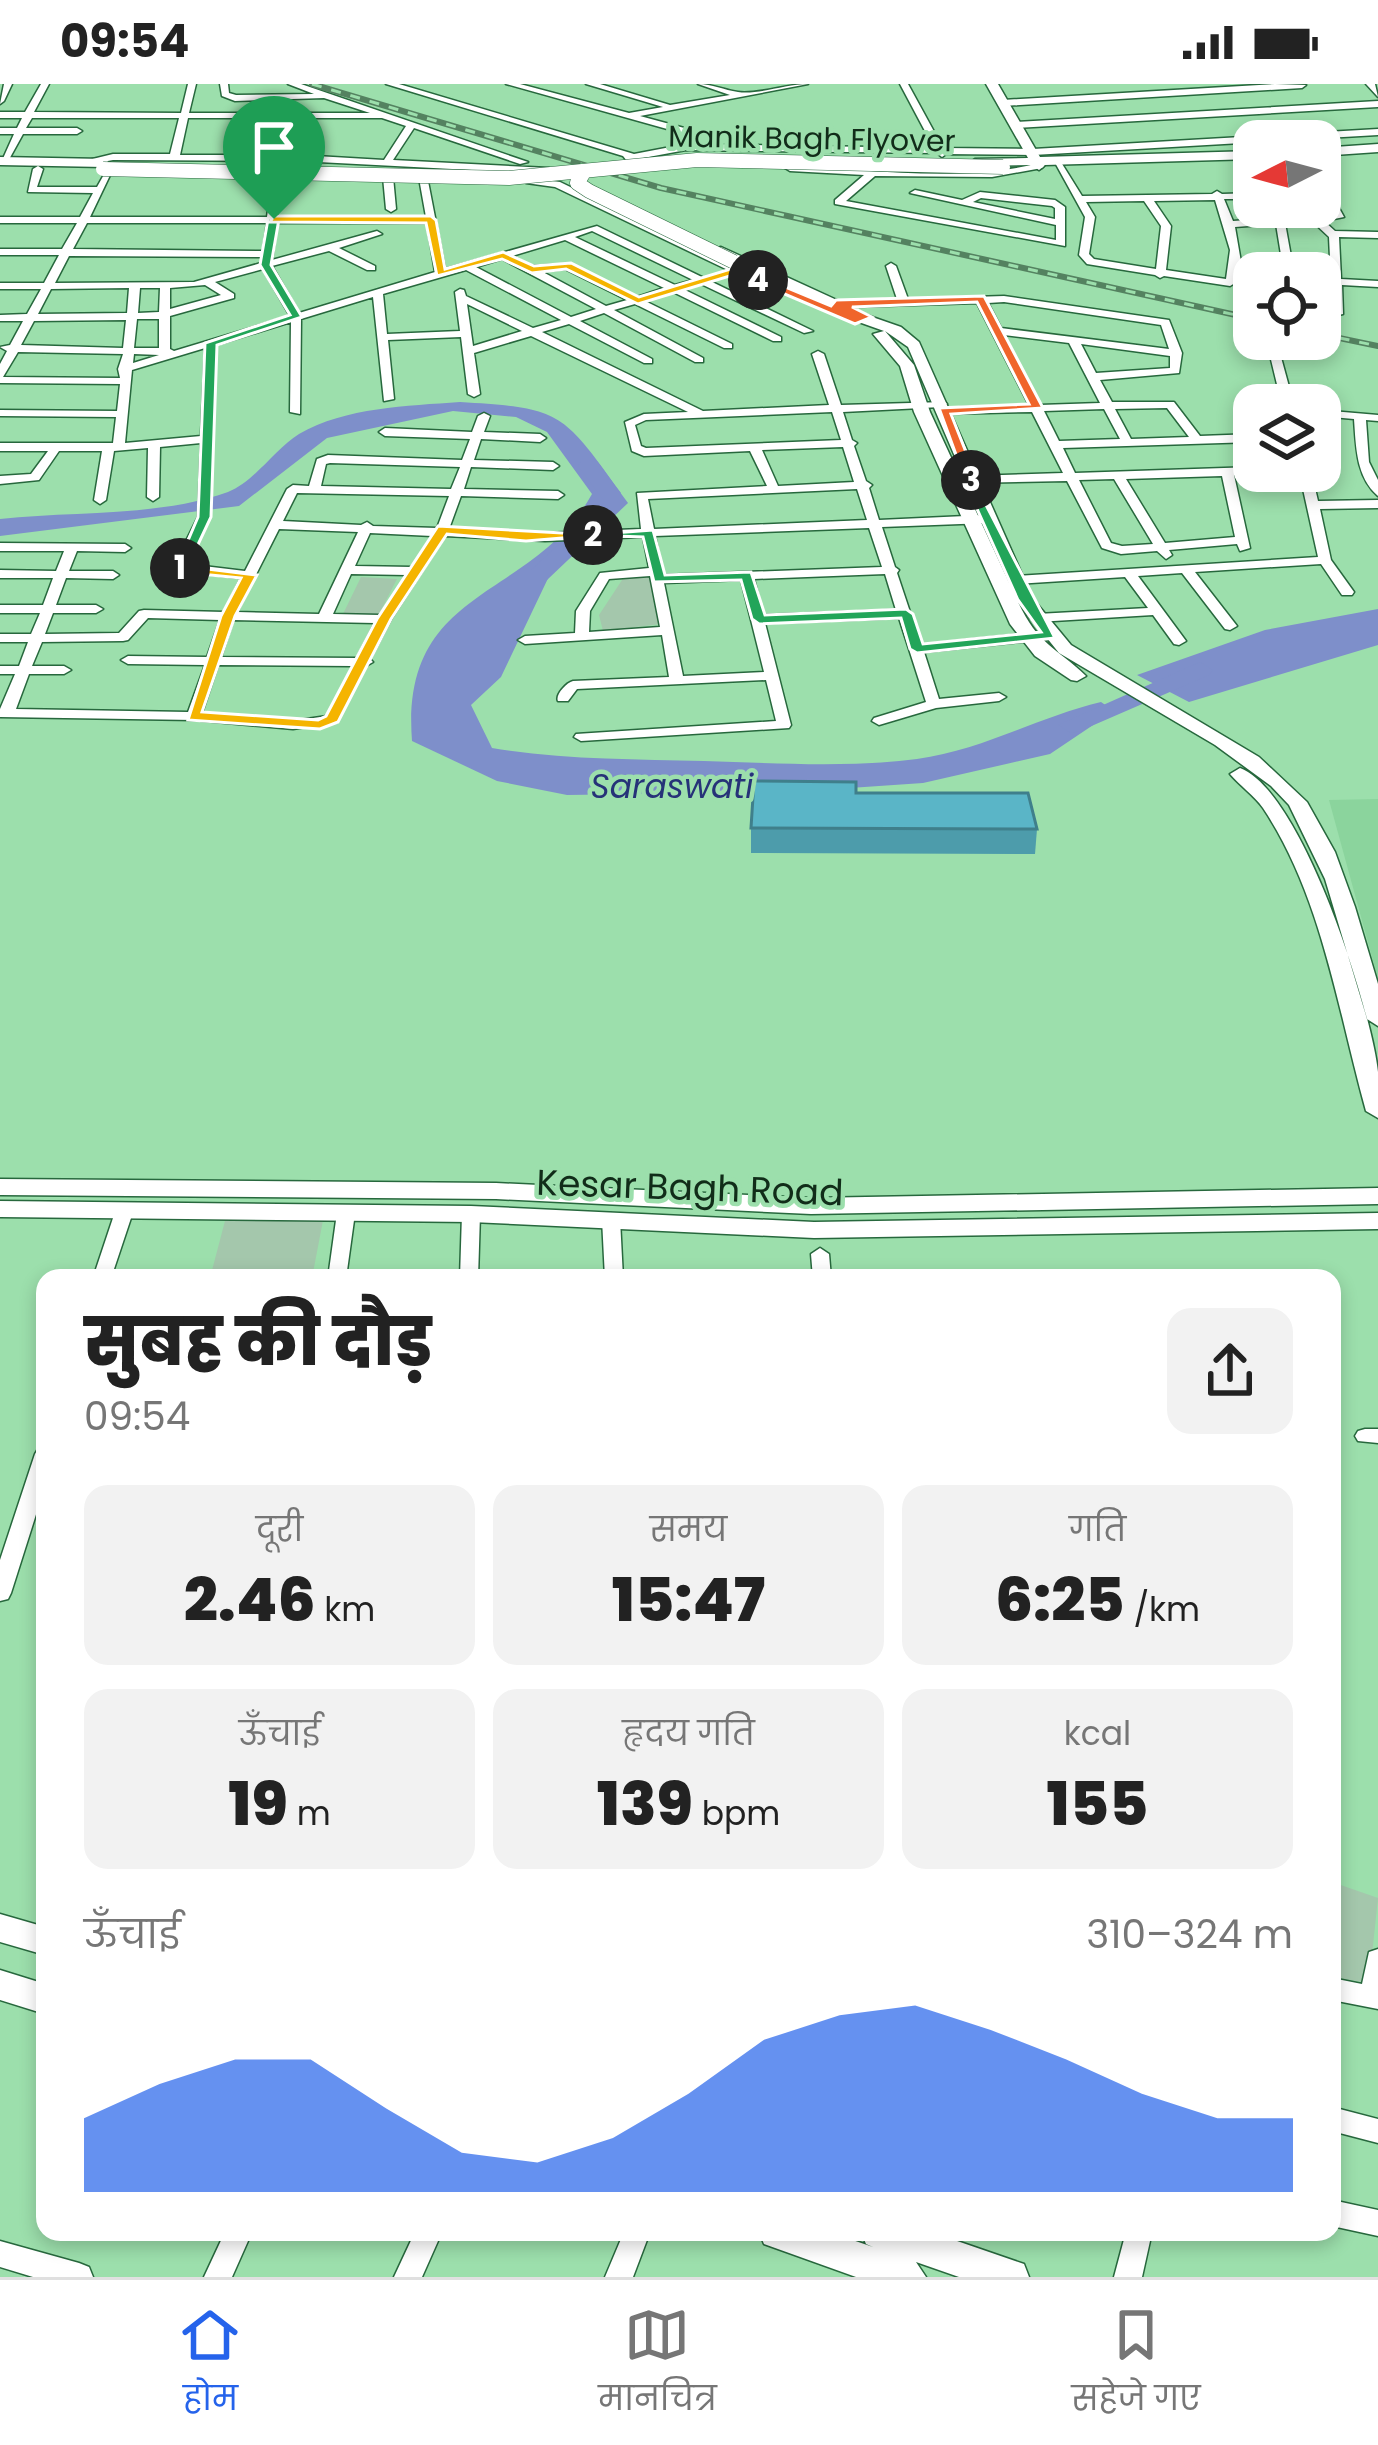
<!DOCTYPE html>
<html lang="hi">
<meta charset="utf-8">
<style>
body{margin:0;font-family:Poppins,"Noto Sans Devanagari",sans-serif;background:#f2f2f2;color:#222;height:100vh;display:flex;flex-direction:column;font-size:45px;white-space:nowrap}
*{box-sizing:border-box;margin:0}
p{font-size:39px;color:#767676}
.icon{flex:none;width:66px;height:66px;fill:none;stroke:currentColor;stroke-width:2;stroke-linecap:round;stroke-linejoin:round}
.map{position:relative;flex:1;overflow:hidden}
.side{position:absolute;left:36px;top:1185px;width:1305px;height:972px;display:flex;flex-direction:column;background:#fff;border-radius:24px;box-shadow:0 6px 18px #0003}
.side>*{flex:none}
.needle{width:78px;rotate:264deg}
.fabs{position:absolute;left:1233px;top:36px;display:grid;gap:24px}
.fabs a{display:grid;place-items:center;width:108px;height:108px;border-radius:24px;background:#fff;box-shadow:0 6px 18px #0003;font-size:60px}
.pin{position:absolute;display:grid;place-items:center;width:102px;height:102px;color:#fff;margin:-123px -51px;border-radius:50% 50% 50% 0;rotate:-45deg;box-shadow:0 0 12px #0007}
.pin .icon{rotate:45deg}
.km{position:absolute;width:60px;height:60px;margin:-30px;border-radius:50%;background:#222;color:#fff;font-size:33px;line-height:60px;text-align:center}
.round{display:grid;place-items:center;flex:none;width:126px;height:126px;border-radius:24px;background:#f2f2f2}
.summary{display:flex;align-items:center;justify-content:space-between;height:204px;padding:0 48px}
h1{font-size:66px;font-weight:800;line-height:90px}
.stats{display:grid;grid-template-columns:repeat(3,1fr);gap:18px;height:204px;padding:12px 48px}
.stats div{display:grid;align-content:center;border-radius:24px;background:#f2f2f2;text-align:center}
.stats b{font-size:60px;font-weight:800}
.stats small{font-size:33px;font-weight:400}
.stats p{font-size:33px}
.chart{height:336px;padding:24px 48px}
.chart p{display:flex;justify-content:space-between}
.chart svg{width:100%;height:216px;margin-top:12px;fill:#2563eb;opacity:.7}
.status{display:flex;justify-content:space-between;align-items:center;height:84px;padding:0 60px;background:#fff;direction:ltr}
.status svg{height:33px;fill:currentColor}
.dock{display:flex;justify-content:space-around;align-items:center;height:168px;border-top:3px solid #e0e0e0;background:#fff;font-size:33px;color:#767676}
.dock a{display:grid;justify-items:center;gap:6px}
.dock .current{color:#2563eb}
.map>svg:first-child{display:block}
.built{fill:#8bd49d}
.green{fill:#a4c7ac}
.water{fill:#7e8fca}
.lines{fill:none;stroke-linecap:round;stroke-linejoin:round}
.river{fill:#7e8fca;fill-rule:evenodd}
.minor-casing{stroke:#27683d;stroke-width:3}
.major-casing{stroke:#27683d;stroke-width:3}
.minor{fill:#fff;fill-rule:evenodd}
.major{fill:#fff;fill-rule:evenodd}
.rail-casing{stroke:#548260;stroke-width:6}
.rail{stroke:#9cdfac;stroke-width:3;stroke-dasharray:10;stroke-linecap:butt}
.major-bridge-casing{stroke:#27683d;stroke-width:15;stroke-linecap:butt}
.major-bridge{stroke:#fff;stroke-width:14}
.wall{fill:#4d9cab}
.building{fill:#5ab5c7;stroke:#3f7f8b;stroke-width:3}
.split-1{fill:#22a559;stroke:#fff;stroke-width:3}
.split-2{fill:#f5b400;stroke:#fff;stroke-width:3}
.split-3{fill:#22a559;stroke:#fff;stroke-width:3}
.split-4{fill:#f0652b;stroke:#fff;stroke-width:3}
.split-5{fill:#f5b400;stroke:#fff;stroke-width:3}
.labels{text-anchor:middle;stroke-width:9;stroke-linejoin:round;paint-order:stroke}
.far-street-label{font-size:30px;fill:#112c19;stroke:#9cdfac}
.far-water-label{font-size:33px;font-style:italic;fill:#263278;stroke:#9cdfac}
.street-label{font-size:36px;fill:#112c19;stroke:#9cdfac}
</style>
<div class="status"><b>09:54</b><svg viewBox="0 0 49 12"><path d="M0 12V9h3v3zM5 12V6h3v6zM10 12V3h3v9zM15 12V0h3v12zM26 1h20v11H26zM47 4h2v5h-2z"/></svg></div>
<div class="map">
<svg width="1378" height="2193" viewBox="0 0 1378 2193">
<rect width="100%" height="100%" fill="#9cdfac"/>
<path class="built" d="M1378,715V895L1329,716Z"/>
<path class="green" d="M651,489L661,540L603,547L599,531L626,490Z
M361,493L397,495L378,532L343,530Z
M324,1131L312,1194H210L226,1133Z
M1332,1798L1378,1814L1369,1899L1332,1893Z"/>
<path class="water" d="M460,318C561,324 562,327 621,409L552,486L501,593L471,621L492,664C562,676 633,675 704,677C773,679 848,684 917,675C983,666 1038,633 1101,618L1114,627L1050,670L923,699L791,708L567,711L497,697L412,657C400,500 532,518 592,410L547,348L516,333L453,327L327,354L239,422L0,452V435C72,427 159,433 228,408C254,398 275,365 299,350C346,323 407,322 460,318Z
M1378,525V561L1189,618L1137,591L1265,546Z"/>
<g class="lines">
<path class="river" d="M581,377H597L628,419L547,496H531V486L605,418L578,382Z
M1200,578L1213,586L1209,591L1080,647L1071,649L1058,641Z"/>
<g class="minor-casing">
<path id="minor" d="M4,0H12L4,17L0,20Z
M41,0H49L34,28L181,29L188,0H196L189,29H370L324,14L235,17L222,12L220,0H228L229,9L236,11L314,10L288,0H301L528,78L520,80L414,44L393,76L549,84L554,87L549,90L299,77L113,76L81,82L76,79L113,70H170L179,34H32L26,44H77L82,47L77,50H23L7,79H1L14,50H0V44H17L22,34H0V28H25ZM188,34H382L406,42L384,76L299,71H180Z
M386,0H399L634,70L681,61V55L686,52L691,55V60L934,64L900,0H908L943,64L1033,65L1378,45V51L1033,71L946,70L942,73L937,69L686,66L627,77L623,72Z
M506,0H520L629,29L663,23L586,0H600L670,21L730,11L698,0C712,0 724,6 738,8C758,11 786,0 808,0L640,32L688,45L685,50Z
M1275,0L1306,1L1302,4L1003,22L999,19L1003,16Z
M1366,0H1375L1378,13Z
M1378,17V23L1016,44L1011,41L1016,38Z
M1053,75H1059L1082,112L1212,110L1217,107L1222,110L1254,109V115H1224L1233,137L1333,130L1320,106V94L1323,95L1344,133L1324,137L1335,147L1378,148V154L1339,153L1341,195L1378,197V203L1342,201L1343,230L1334,232L1331,201L1320,200V194H1331L1329,153L1313,138L1285,139L1294,189H1284L1276,140L1235,143L1241,178L1235,199L1230,202L1164,192L1160,194L1155,191L1087,180L1079,171L1085,133ZM1215,116L1230,166L1226,195L1166,186L1171,142L1154,117ZM1144,117L1161,142L1156,185L1094,175L1089,170L1095,133L1086,118Z
M1039,79L1044,82L1042,84L992,93L875,92L846,117L1056,156V141L910,109L915,106L962,116L980,108L1055,116L1065,123V162L835,120V116L864,91L790,87L785,84L790,81C868,86 963,99 1039,79ZM981,114L1052,122L1055,124V135L973,118Z
M38,82L43,85L37,103H97L106,87H112L90,133H267L273,90L278,87L283,90L277,133H426L419,94L427,92L445,185L597,142L813,247L804,249L701,200L683,205L781,253V257H773L673,208L645,217L732,260V264H724L635,220L614,226L703,274V278H695L604,229L580,237L652,275V279H644L569,240L542,248L703,327L829,321L812,270L818,267L824,270L841,321L945,318L947,320L941,323L843,328L852,356L857,359L854,362L866,397L872,401L869,404L879,436L987,431L993,435L987,439L882,443L895,483L899,486L897,489L921,561L1050,547L1057,551L1050,555L924,568L939,615L999,609L1006,613L999,617L936,624L879,641L872,637L874,634L926,618L899,534L765,539L791,641L789,644L581,657L574,653L576,650L776,637L766,596L577,605L568,617H558C555,611 566,599 573,597L669,593L662,551L525,560L518,556L525,552L575,549L576,527L600,489L649,484L643,453L545,457L445,452L391,535L370,575L373,578L366,582L337,638L293,645L194,636L0,633V625L15,590H0V582H19L28,558H0V550H31L40,529H0V521H43L53,494H0V486L56,487L64,467H0V459L125,460L131,464L125,468L77,467L69,487H113L119,491L113,495L66,494L56,521H96L103,525L96,529H53L45,550L119,549L139,527L144,526L224,528L241,494L179,487L173,483L198,433L201,359L160,363L159,413L153,417L147,413L148,364L114,367L106,416L100,420L94,416L102,367H59L39,396L0,400V392L31,390L48,367H0V359H113L116,333L0,332V326L117,327L120,300L0,299V280L7,267L0,263L10,261L23,237H0V231L27,230L41,205H0V199H44L59,171H0V165H62L77,139H0V133H80L93,109L28,108L33,85ZM87,139H267L263,167L73,165ZM277,139H427L435,188L299,229L272,182L329,167L367,186H375V182L339,164L382,150L377,147L272,176ZM592,147L693,196L675,201L575,153ZM565,156L664,204L637,213L571,180L531,182L512,172ZM69,172L262,173L261,179L194,198L55,199ZM502,175L596,225L571,233L476,183ZM263,185L290,232L174,267L170,265V232L234,214V210L215,198ZM565,185L627,216L606,222L541,187ZM466,186L561,236L533,244L466,212L464,206L460,205L455,208L460,247L387,250L383,210ZM205,201L221,211L170,225V204ZM129,204L127,229L38,230L51,205ZM140,204H160L159,228L138,229ZM373,213L384,317L394,315L388,256L461,253L468,310L474,313L480,310L474,269L531,252L688,328L644,330L625,338L632,367L644,372L750,367L767,402L637,409L641,445L545,449L449,445L461,412L558,415L564,411L558,407L464,405L471,383L553,386L559,382L553,378L474,376L481,355L540,358L546,354L540,350L484,348L490,332L484,329L478,332L472,348L385,344L379,348L385,352L470,355L462,376L328,371L317,375L309,402L293,401L287,405L245,487L187,480L210,433L216,261L291,238L290,328L300,330L301,235ZM467,220L522,247L473,262ZM137,235H159V264H134ZM126,236L123,264L21,261L34,237ZM205,264L201,352L125,359L132,286ZM18,268L123,270L118,285L120,294L3,293ZM134,270L159,271L133,279ZM832,328L841,356L646,364L641,362L635,341L646,336ZM843,363L854,398L778,402L762,366ZM330,379L460,383L451,405L321,402L326,380ZM857,405L867,436L654,445L648,415ZM297,409L449,412L437,444L373,442L367,438L361,441L283,437ZM869,444L882,483L663,491L655,452ZM279,445L358,448L319,530L237,528ZM370,449L432,452L412,483L355,482ZM351,490L407,491L380,531L333,530ZM885,490L896,526L763,531L754,495ZM650,492L660,543L589,548L590,527L609,495ZM741,496L764,588L683,592L664,499ZM148,534L220,536L207,573L128,572L121,576L128,580L205,581L188,628L16,625L29,590H64L71,586L64,582H32L42,558L123,557L128,556ZM233,536L375,539L357,574L221,573ZM218,581L353,582L327,632L293,637L202,629Z
M388,90L393,93L396,125L391,128L386,125L383,93Z
M529,94L560,98L739,185L730,187L555,103L526,99V95Z
M721,163L839,217L897,215L886,182L891,179L896,182L908,215L1004,212L1169,236L1182,269L1179,289L1100,296L1112,318H1174L1200,352L1254,350V358L1063,364L1075,389L1254,383V387H1260L1258,390L1234,391L1250,464L1240,467L1237,460L1169,466L1172,471L1166,475L1157,467L1121,470L1102,464L1067,397L967,399L965,396L971,392L1063,389L1032,328L943,330L937,327L943,324L1029,321L977,219L852,223L864,230L859,233L717,168V164ZM1004,218L1161,241L1169,265L1001,244L988,219ZM1004,251L1069,259L1100,319L1040,321ZM1081,260L1170,272V284L1096,289ZM1167,324L1189,353L1131,355L1115,325ZM1104,325L1120,355L1059,357L1044,327ZM1222,392L1235,453L1165,459L1126,395ZM1114,395L1153,460L1122,462L1111,459L1079,396Z
M1266,255H1276L1294,321H1282Z
M1320,326L1378,331V337L1366,336L1369,378L1378,396V412C1356,393 1356,363 1354,335L1320,332Z
M1299,387H1311L1318,417L1378,416V424L1320,425L1331,476L1354,508L1352,511H1342L1321,480L1195,488L1237,542L1230,546L1225,545L1182,489L1138,492L1186,557L1179,561L1174,560L1153,531L1037,538L1030,534L1037,530L1148,524L1125,493L1016,500L1010,496L1016,492L1318,473Z
M124,1122L133,1128L111,1194H93L115,1128Z
M346,1123L355,1129L346,1194H328L337,1129Z
M471,1124L480,1130L478,1194H460L462,1130Z
M611,1129L620,1135L623,1194H605L602,1135Z
M820,1164L829,1170L831,1194H813L811,1170Z
M1365,1345H1378V1359L1358,1357L1355,1352L1358,1347Z
M45,1362V1402L11,1509L8,1515L0,1517V1476L35,1370L38,1365Z
M1378,1865V1925L1332,1916V1894L1362,1900L1369,1868Z
M1332,2023L1378,2035V2059L1332,2047Z
M1332,2116L1378,2126V2152L1332,2142Z
M225,2148H252L232,2193H204Z
M415,2148H442L422,2193H394Z
M624,2148H650L633,2193H605Z
M1126,2148H1152L1142,2193H1114Z
M0,2157L79,2179L89,2183L93,2193H33L0,2183Z"/>
</g>
<g class="major-casing">
<path id="major" d="M986,0H998L1040,73L1254,67V75L1045,81L1039,86L1032,81L971,82L969,79L975,75L1028,74Z
M1378,60V68L1320,72V64Z
M0,73L104,75L110,79L104,83L0,81Z
M729,175H739L835,220L901,243L919,258L1033,515L1071,561L1259,673L1307,718L1335,768L1355,823L1378,900V942L1367,935L1325,795L1289,721L1271,702L1215,661L1059,569L1018,518C1038,561 1056,563 1086,592L1077,597L1071,596L1035,572L1010,540L914,328L900,282L873,250L884,247L825,226L729,181ZM885,247L908,263L1010,501L930,328L914,281Z
M1240,684C1302,707 1371,924 1378,988C1378,1003 1378,1019 1378,1034L1366,1027C1338,927 1322,812 1263,724C1254,711 1240,702 1230,690Z
M0,1095L496,1099L811,1114L1378,1104V1120L811,1130L496,1115L0,1111Z
M0,1117L471,1122L814,1138L1378,1129V1145L814,1154L471,1138L0,1133Z
M0,1830L45,1843V1871L0,1858Z
M0,1886L45,1900V1930L0,1916Z
M759,2148H829L873,2163L866,2160L861,2148H931L1024,2180L1029,2193H959L916,2178L926,2193H856L764,2160Z"/>
</g>
<use href="#minor" class="minor"/>
<use href="#major" class="major"/>
<g class="rail-casing">
<path id="rail" d="M312,0L661,104L1254,235
M1320,250L1378,262"/>
</g>
<use href="#rail" class="rail"/>
<g class="major-bridge-casing">
<path id="major-bridge" d="M103,85L509,94L697,76L1003,83
M583,90L577,99L589,107L734,178"/>
</g>
<use href="#major-bridge" class="major-bridge"/>
</g>
<path class="wall" d="M856,709L1037,745L1035,770L751,769V744Z"/>
<path class="building" d="M754,697L856,698V709H1028L1037,745L751,744Z"/>
<path class="split-1" d="M274,132L279,135L271,181L302,233L217,261L211,433L187,484L175,487L198,433L205,259L290,231L260,181L268,135Z"/>
<path class="split-2" d="M438,442L599,451L526,457L447,450L391,535L338,638L320,645L188,636L221,532L241,494L180,488L175,481L257,491L235,532L202,628L318,636L326,632L377,535Z"/>
<path class="split-3" d="M971,392L1055,554L917,569L910,565L901,534L759,540L752,535L741,496L654,498L643,453L586,451L653,446L665,491L751,488L765,531L906,525L913,530L923,560L1041,548L1018,516L964,396Z"/>
<path class="split-4" d="M761,193L831,222L836,216L984,212L1043,324L951,330L977,396L966,398L939,324L1029,320L977,218L852,223L872,233L855,240L752,196Z"/>
<path class="split-5" d="M274,132H431L436,136L445,185L503,168L534,182L571,179L639,213L737,183L763,196L758,199L736,190L638,220L566,185L532,189L502,175L437,192L426,139L270,138Z"/>
<g class="labels">
<g class="far-street-label">
<text transform="translate(812 55) rotate(1)" y="10">Manik Bagh Flyover</text>
</g>
<g class="far-water-label">
<text x="672" y="714">Saraswati</text>
</g>
<g class="street-label">
<text transform="translate(690 1103) rotate(2)" y="13">Kesar Bagh Road</text>
</g>
</g>
</svg>
<div class="fabs">
<a><svg class="needle" viewBox="-14 -14 28 28"><path d="M0-13l5 13h-10z" fill="#e53935"/><path d="M0 13l5-13h-10z" fill="#767676"/></svg></a>
<a><svg class="icon" aria-label="locate" viewBox="0 0 24 24"><circle cx="12" cy="12" r="6"/><path d="M12 2v4M12 18v4M2 12h4M18 12h4"/></svg></a>
<a><svg class="icon" aria-label="layers" viewBox="0 0 24 24"><path d="M12 4l9 5-9 5-9-5zM3 14l9 5 9-5"/></svg></a>
</div>
<div class="pin" style="left:274px;top:135px;background:#1e9e55"><svg class="icon" aria-label="arrive" viewBox="0 0 24 24"><path d="M6 21V4h12l-3 4 3 4H6"/></svg></div>
<b class="km" style="left:180px;top:484px">1</b>
<b class="km" style="left:593px;top:451px">2</b>
<b class="km" style="left:971px;top:396px">3</b>
<b class="km" style="left:758px;top:196px">4</b>
<section class="side">
<div class="summary"><div><h1>सुबह की दौड़</h1><p>09:54</p></div><a class="round"><svg class="icon" aria-label="share" viewBox="0 0 24 24"><path d="M12 15V3M7 8l5-5 5 5M5 13v7h14v-7"/></svg></a></div>
<div class="stats">
<div><p>दूरी</p><b>2.46<small> km</small></b></div>
<div><p>समय</p><b>15:47</b></div>
<div><p>गति</p><b>6:25<small> /km</small></b></div>
</div>
<div class="stats">
<div><p>ऊँचाई</p><b>19<small> m</small></b></div>
<div><p>हृदय गति</p><b>139<small> bpm</small></b></div>
<div><p>kcal</p><b>155</b></div>
</div>
<div class="chart"><p><span>ऊँचाई</span>310–324 m</p>
<svg viewBox="0 0 160 44" preserveAspectRatio="none"><path d="M0 44V29L10 22L20 17L30 17L40 27L50 36L60 38L70 33L80 24L90 13L100 8L110 6L120 11L130 17L140 24L150 29L160 29V44z"/></svg>
</div>
</section>
</div>
<nav class="dock">
<a class="current"><svg class="icon" aria-label="home" viewBox="0 0 24 24"><path d="M3 11l9-7 9 7M6 9v11h12V9"/></svg>होम</a>
<a><svg class="icon" aria-label="map" viewBox="0 0 24 24"><path d="M3 6l6-2 6 2 6-2v14l-6 2-6-2-6 2zM9 4v14M15 6v14"/></svg>मानचित्र</a>
<a><svg class="icon" aria-label="saved" viewBox="0 0 24 24"><path d="M7 4h10v16l-5-4-5 4z"/></svg>सहेजे गए</a>
</nav>
